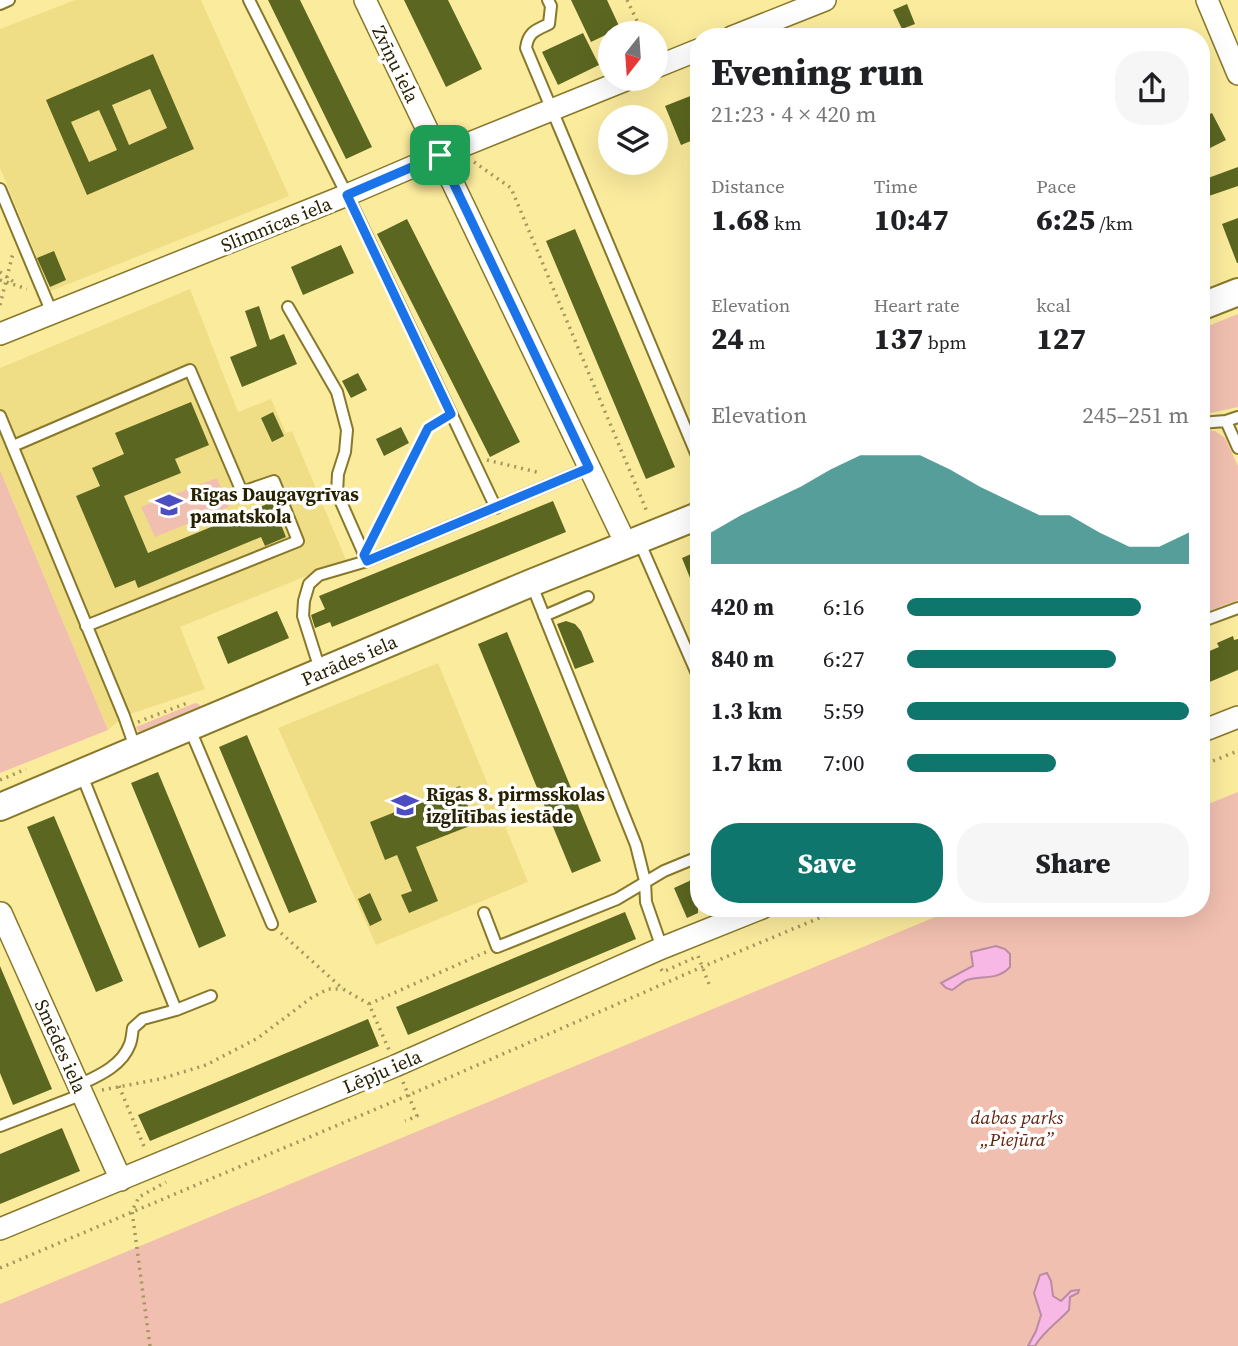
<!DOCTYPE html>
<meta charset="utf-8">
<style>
body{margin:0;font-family:"Source Serif 4",serif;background:#f6f6f6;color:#202124;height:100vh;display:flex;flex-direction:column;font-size:26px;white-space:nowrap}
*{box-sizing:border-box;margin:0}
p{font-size:23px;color:#757577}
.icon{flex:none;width:38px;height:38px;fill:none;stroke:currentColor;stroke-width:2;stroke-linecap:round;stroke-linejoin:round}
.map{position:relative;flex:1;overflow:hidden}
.side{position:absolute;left:690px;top:28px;width:520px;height:889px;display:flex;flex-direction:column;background:#fff;border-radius:28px;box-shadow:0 7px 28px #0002}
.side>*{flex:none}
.needle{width:46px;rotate:197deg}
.fabs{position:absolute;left:598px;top:21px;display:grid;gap:14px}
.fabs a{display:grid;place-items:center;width:70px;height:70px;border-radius:50%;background:#fff;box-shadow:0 7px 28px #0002;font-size:35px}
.pin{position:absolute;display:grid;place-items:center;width:60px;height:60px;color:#fff;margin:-30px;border-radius:14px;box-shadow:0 4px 10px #0006}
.round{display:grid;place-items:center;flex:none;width:74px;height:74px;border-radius:28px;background:#f6f6f6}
.summary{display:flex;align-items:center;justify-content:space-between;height:119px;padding:0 21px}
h1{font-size:38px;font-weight:800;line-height:52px}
.figures{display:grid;grid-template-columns:repeat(3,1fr);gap:10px;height:119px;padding:7px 21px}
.figures div{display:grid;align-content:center}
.figures b{font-size:30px;font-weight:800}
.figures small{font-size:19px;font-weight:400}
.figures p{font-size:19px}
.chart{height:196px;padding:14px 21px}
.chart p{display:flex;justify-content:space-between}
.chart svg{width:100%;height:126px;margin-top:7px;fill:#0f766e;opacity:.7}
.button{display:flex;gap:14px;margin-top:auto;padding:14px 21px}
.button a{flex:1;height:80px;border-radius:28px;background:#0f766e;color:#fff;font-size:28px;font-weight:800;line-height:80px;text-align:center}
.button a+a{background:#f6f6f6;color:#202124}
ul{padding:0 21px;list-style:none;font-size:23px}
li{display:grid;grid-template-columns:112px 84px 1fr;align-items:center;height:52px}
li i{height:18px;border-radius:9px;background:#0f766e}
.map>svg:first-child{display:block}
.built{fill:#f0de87}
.green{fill:#f1bfb0}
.water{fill:#f8b8e5;stroke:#ba8ba1;stroke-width:2}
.building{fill:#5b6620;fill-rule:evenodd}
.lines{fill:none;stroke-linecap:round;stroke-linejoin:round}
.service-casing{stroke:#88782a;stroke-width:14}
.minor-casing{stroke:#88782a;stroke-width:24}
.tertiary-casing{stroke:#88782a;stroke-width:30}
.path{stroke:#a3975c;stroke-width:3.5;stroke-dasharray:2 5;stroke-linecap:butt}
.service{stroke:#fff;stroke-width:10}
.minor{stroke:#fff;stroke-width:21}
.tertiary{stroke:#fff;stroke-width:26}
.route-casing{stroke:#fff;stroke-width:14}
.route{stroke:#1a73e8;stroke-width:9}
.labels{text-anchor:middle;stroke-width:7;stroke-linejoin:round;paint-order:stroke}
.street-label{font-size:19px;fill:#282101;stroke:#fff}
.poi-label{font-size:19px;font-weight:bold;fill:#282101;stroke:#fff;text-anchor:start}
.park-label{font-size:19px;font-style:italic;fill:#64230e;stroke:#fff}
</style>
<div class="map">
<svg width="1238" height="1346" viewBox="0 0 1238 1346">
<rect width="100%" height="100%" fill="#fbeb9d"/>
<path class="built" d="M75,0H201L289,196L51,291L0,168V29Z
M190,289L238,412L271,399L286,433L292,431L346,560L180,627L205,689L124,716L108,730L0,470V368Z
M438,663L528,882L376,945L278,728Z"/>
<path class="green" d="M1238,314V407L1201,415V329Z
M1203,430L1215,431L1225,438L1238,466V600L1201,614L1200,431Z
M0,470L108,730L0,773Z
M217,478L229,507L155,537L141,507Z
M195,703L199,704L201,709L143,732L138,731L136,727Z
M1238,792V1346H0V1304L957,908H1200L1201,807Z"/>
<path class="water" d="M996,946L1005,949L1010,954V967C997,981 982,975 967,980C962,982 957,987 952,990L946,988L941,983L973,966L971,952Z
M1047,1273L1051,1281L1053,1296L1061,1301L1071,1291L1079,1290L1078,1293L1070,1297L1069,1310C1057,1323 1043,1332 1035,1346H1028L1036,1331L1041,1315L1034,1293L1040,1275Z"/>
<path class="building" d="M268,0H300L372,147L346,159Z
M404,0H448L482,69L446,87Z
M571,0H607L620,28L591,42Z
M907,4L915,24L902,29L893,10Z
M583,33L599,65L558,85L542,52Z
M153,54L194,149L87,195L46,100ZM150,89L167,128L129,145L112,105ZM99,110L117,150L89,162L71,122Z
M698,93V138L681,145L665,106Z
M1212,113L1226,140L1200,153V119Z
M1238,167V186L1200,199V181Z
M1238,218V263H1237L1222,224Z
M407,219L520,442L490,457L377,234Z
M575,229L675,467L646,479L546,241Z
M341,245L354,273L303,295L291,267Z
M54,251L66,280L50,287L37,258Z
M259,306L270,340L284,334L297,364L242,387L230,357L257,346L245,311Z
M358,373L367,390L351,398L342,381Z
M191,402L209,445L175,459L181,473L124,496L148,553L272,502L286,537L265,546L261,537L138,588L135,580L115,588L76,496L100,486L92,468L124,454L115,433Z
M273,412L284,436L272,442L261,418Z
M401,427L409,443L384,456L376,439Z
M553,501L566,532L332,627L330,622L315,628L311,615L325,609L319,596Z
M698,551V598L682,558Z
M277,611L289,638L228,664L217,637Z
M566,621L575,624L581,631L594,662L575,669L557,624Z
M507,632L601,861L572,873L478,644Z
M1233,636L1234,640L1238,639V670L1200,686V655L1219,647L1217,643Z
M247,735L317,902L289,913L219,747Z
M158,772L226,936L199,948L131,783Z
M460,786L475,824L416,847L438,901L409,913L401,895L412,891L397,855L385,860L370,822Z
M54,816L123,981L96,992L27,827Z
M698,877V913L687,918L674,888Z
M370,893L382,920L370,926L358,899Z
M625,912L636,939L408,1035L396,1007Z
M0,966L52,1089L13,1105L0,1073Z
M368,1019L379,1046L150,1141L138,1115Z
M62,1128L80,1171L0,1204V1154Z"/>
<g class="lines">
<g class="service-casing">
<path id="service" d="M249,0L356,213L496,508
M548,0L551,6L549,24C536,30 528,32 526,48L698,458
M0,4L9,0
M0,189L52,313
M288,307L337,392L347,430L345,452L338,474L337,493L367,561
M0,416L124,716L136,750
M1226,421L1238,448
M1200,423L1226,421L1238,417
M13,446L190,370L242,492L274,481L298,541L86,626
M639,541L698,676
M531,583L636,845L645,881L646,902L662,948
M544,616L588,597
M1200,622L1238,608
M322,672L316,657L303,616L304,601L309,584L319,575L367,561L589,468
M189,727L272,924
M81,773L176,1010L211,996
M484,913L497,947L617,899L664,871L698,857
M79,1085C98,1076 122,1066 130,1044C132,1039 132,1033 133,1028L143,1019L176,1010
M0,1126L83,1094"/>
</g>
<g class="minor-casing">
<path id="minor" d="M365,0L626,544
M1207,0L1238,74
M732,37L825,0
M656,67L698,50
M0,334L347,195L440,155L628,79
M1200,732L1238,717
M1,913L121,1180
M0,1229L395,1066L662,948L762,908"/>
</g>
<g class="tertiary-casing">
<path id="tertiary" d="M1200,307L1238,292
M0,807L531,583L698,516"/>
</g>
<path class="path" d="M627,0L638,23L647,33
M632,33L638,23
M474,162L511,188L648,514
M0,272L15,283
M0,280L27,289
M0,305L13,253
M487,460L541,473
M371,541L428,428L439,421
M138,722L187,703
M1200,766L1238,751
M0,780L26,769
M281,933L343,989L369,1004L389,1050
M698,956L709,984
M661,969L663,972L698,956
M369,1004L486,952
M403,1082L417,1116L405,1121
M119,1086L145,1149
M102,1090L160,1079L206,1065L258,1038L311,998L328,989H343
M0,1268L409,1095L702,967L843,908
M150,1346L132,1211L139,1197L166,1182"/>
<use href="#service" class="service"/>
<use href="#minor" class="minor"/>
<use href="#tertiary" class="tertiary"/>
</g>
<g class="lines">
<g class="route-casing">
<path id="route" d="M440,155L589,468L367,561L364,555L428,428L451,414L347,195Z"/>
</g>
<use href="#route" class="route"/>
</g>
<defs>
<g id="school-bare" transform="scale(2.1)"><path d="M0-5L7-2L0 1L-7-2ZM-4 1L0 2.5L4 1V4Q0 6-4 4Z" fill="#4d4dc3" stroke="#fff" stroke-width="2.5" paint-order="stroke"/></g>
</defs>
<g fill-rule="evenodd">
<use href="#school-bare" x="169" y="505"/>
<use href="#school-bare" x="405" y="805"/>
</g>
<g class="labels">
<g class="street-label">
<text transform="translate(396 64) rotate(64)" y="7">Zvīņu iela</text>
<text transform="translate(276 224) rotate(-22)" y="7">Slimnīcas iela</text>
<text transform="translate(349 660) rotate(-23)" y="7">Parādes iela</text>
<text transform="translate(61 1046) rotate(66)" y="7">Smēdes iela</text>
<text transform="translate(382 1071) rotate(-23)" y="7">Lēpju iela</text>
</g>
<g class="poi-label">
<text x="190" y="501">Rīgas Daugavgrīvas<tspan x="190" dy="22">pamatskola</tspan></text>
<text x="426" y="801">Rīgas 8. pirmsskolas<tspan x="426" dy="22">izglītības iestāde</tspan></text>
</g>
<g class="park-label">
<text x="1017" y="1124">dabas parks<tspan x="1017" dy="22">„Piejūra”</tspan></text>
</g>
</g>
</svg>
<div class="fabs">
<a><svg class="needle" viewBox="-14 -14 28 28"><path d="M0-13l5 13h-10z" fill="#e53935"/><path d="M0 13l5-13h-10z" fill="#757577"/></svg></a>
<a><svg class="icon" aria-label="layers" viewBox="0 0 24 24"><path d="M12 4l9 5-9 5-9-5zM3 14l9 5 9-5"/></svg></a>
</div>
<div class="pin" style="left:440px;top:155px;background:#1e9e55"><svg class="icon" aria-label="arrive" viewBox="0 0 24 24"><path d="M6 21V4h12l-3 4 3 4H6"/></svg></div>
<section class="side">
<div class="summary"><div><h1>Evening run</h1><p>21:23 · 4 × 420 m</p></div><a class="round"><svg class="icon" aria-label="share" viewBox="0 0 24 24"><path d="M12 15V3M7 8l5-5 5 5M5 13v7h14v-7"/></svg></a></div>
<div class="figures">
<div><p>Distance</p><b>1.68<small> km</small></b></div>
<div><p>Time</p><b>10:47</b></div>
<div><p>Pace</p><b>6:25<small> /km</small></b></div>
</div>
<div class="figures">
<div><p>Elevation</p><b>24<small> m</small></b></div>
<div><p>Heart rate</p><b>137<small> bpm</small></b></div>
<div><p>kcal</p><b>127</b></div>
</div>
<div class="chart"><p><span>Elevation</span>245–251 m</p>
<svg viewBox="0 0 160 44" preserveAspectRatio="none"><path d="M0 44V33L10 27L20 22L30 17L40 11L50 6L60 6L70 6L80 11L90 17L100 22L110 27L120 27L130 33L140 38L150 38L160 33V44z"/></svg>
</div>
<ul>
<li><b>420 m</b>6:16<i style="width:83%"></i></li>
<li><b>840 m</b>6:27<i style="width:74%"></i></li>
<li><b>1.3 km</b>5:59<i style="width:100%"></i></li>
<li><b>1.7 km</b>7:00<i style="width:53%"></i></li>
</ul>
<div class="button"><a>Save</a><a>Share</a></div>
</section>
</div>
